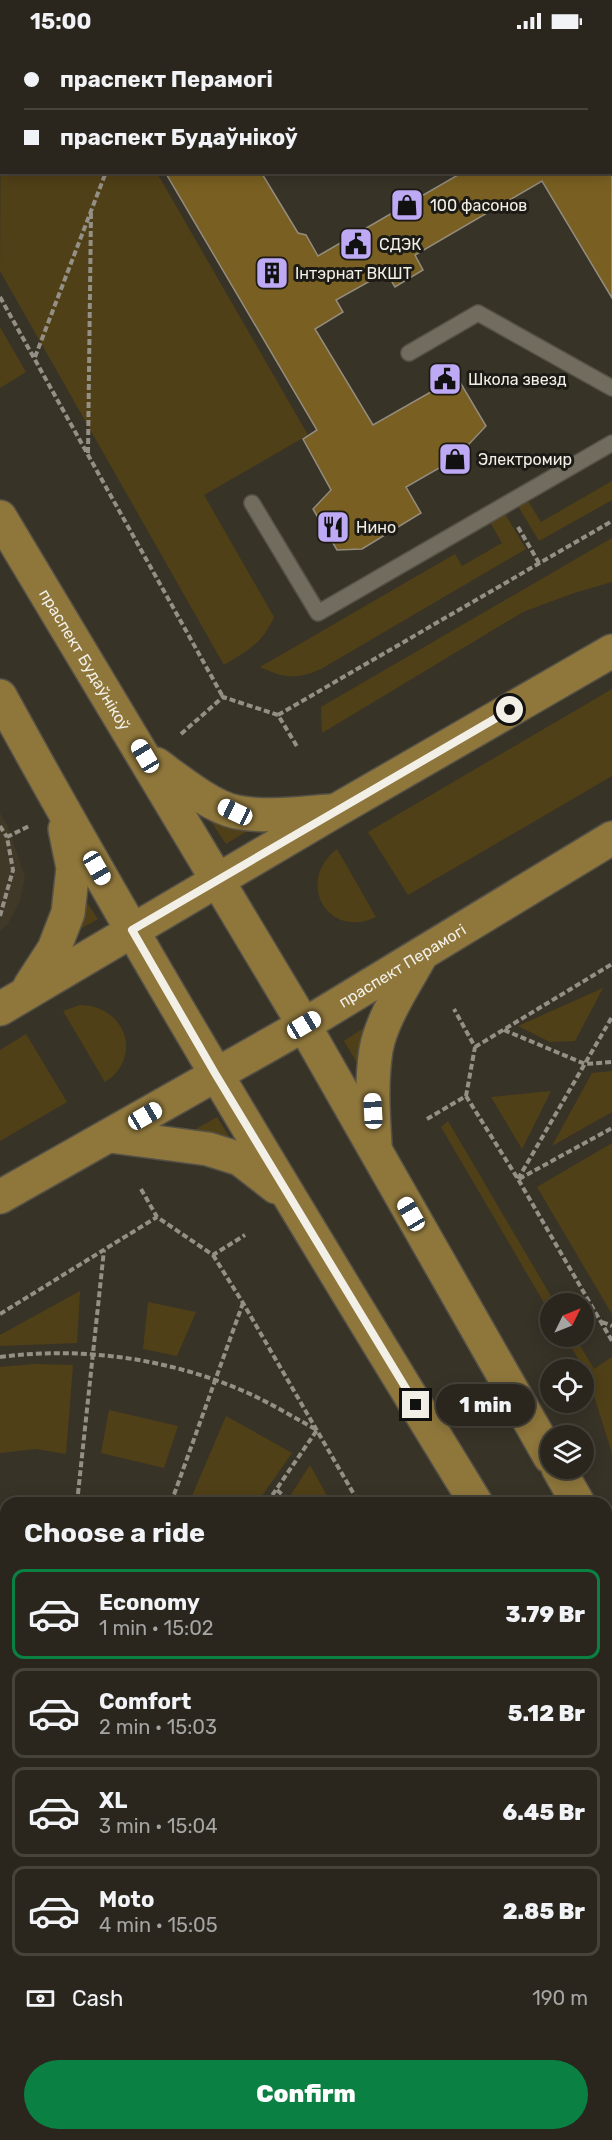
<!DOCTYPE html>
<meta charset="utf-8">
<style>
:root{--surface:#2a261d;--page:#322e26;--text:#f1f3f6;--muted:#a5a5a4;--line:#46433b;--accent:#0b8043}
body{margin:0;font-family:Rubik,sans-serif;background:var(--page);color:var(--text);height:100vh;display:flex;flex-direction:column;font-size:22px;white-space:nowrap}
*{box-sizing:border-box;margin:0}
p{font-size:20px;color:var(--muted)}
.icon{flex:none;width:33px;height:33px;fill:none;stroke:currentColor;stroke-width:2;stroke-linecap:round;stroke-linejoin:round}
.map{position:relative;flex:1;overflow:hidden}
.panel{position:absolute;left:0px;top:1455px;width:612px;height:644px;display:flex;flex-direction:column;background:var(--surface);border-radius:18px 18px 0 0;box-shadow:0 3px 15px #0003,0 0 0 2px var(--line)}
.panel>*{flex:none}
.banner{position:absolute;left:0px;top:0px;width:612px;height:132px;box-shadow:0 3px 15px #0003,0 0 0 2px var(--line);display:grid;align-content:center;height:132px;padding:0 24px;background:var(--surface)}
.needle{width:39px;rotate:47deg}
.controls{position:absolute;left:540px;top:1251px;display:grid;gap:12px}
.controls a{display:grid;place-items:center;width:54px;height:54px;border-radius:50%;background:var(--surface);box-shadow:0 3px 15px #0003,0 0 0 2px var(--line);font-size:30px}
.end{position:absolute;width:27px;height:27px;margin:-14px;border:8px solid #f2efe7;background:#111;box-shadow:0 0 0 3px #111}
.from{border-radius:50%}
.bubble{position:absolute;height:42px;border-radius:21px;background:var(--surface);box-shadow:0 3px 15px #0003,0 0 0 2px var(--line);font-size:20px;font-weight:800;line-height:42px;text-align:center}
.car{position:absolute;width:18px;height:36px;margin:-18px -9px;border-radius:8px;box-shadow:0 0 4px 2px #0007;background:linear-gradient(#fff 24%,#345 0 40%,#fff 0 76%,#345 0 86%,#fff 0)}
.banner b{display:flex;align-items:center;gap:21px;height:57px;font-size:22px}
.banner b+b{border-top:2px solid var(--line)}
.banner i{width:15px;height:15px;background:var(--text)}
ul{padding:0;list-style:none}
li{display:flex;align-items:center;gap:18px;height:90px;margin:0 12px 9px;padding:0 12px;border:3px solid var(--line);border-radius:12px}
li div{flex:1}
li b{display:block;font-size:22px}
li em{font-style:normal;font-weight:800}
li.on{border-color:var(--accent)}
li>.icon{width:54px;height:54px;stroke-width:1.5}
h2{padding:0 24px;font-size:27px;line-height:72px}
.pay{display:flex;align-items:center;gap:15px;height:66px;padding:0 24px;font-size:22px}
.pay p{margin-inline-start:auto}
.cta{display:flex;gap:12px;margin-top:auto;padding:12px 24px}
.cta a{flex:1;height:69px;border-radius:36px;background:var(--accent);color:#fff;font-size:24px;font-weight:800;line-height:69px;text-align:center}
.status{display:flex;justify-content:space-between;align-items:center;height:42px;padding:0 30px;background:var(--surface);direction:ltr}
.status svg{height:16px;fill:currentColor}
.map>svg:first-child{display:block}
</style>
<div class="status"><b>15:00</b><svg viewBox="0 0 49 12"><path d="M0 12V9h3v3zM5 12V6h3v6zM10 12V3h3v9zM15 12V0h3v12zM26 1h20v11H26zM47 4h2v5h-2z"/></svg></div>
<div class="map">
<svg width="612" height="2098" viewBox="0 0 612 2098">
<rect width="100%" height="100%" fill="#383327"/>
<path fill="#413927" d="M0 771 8 785 25 835 20 859 7 883 0 889Z"/>
<path fill="#504017" d="M1 47 2 130 157 131 308 393 204 453 274 575C262 602 248 608 224 623L0 229Z
M0 285 26 330 0 346Z
M612 439V458L539 499 518 464 528 459 541 480Z
M505 472 526 507 321 627C296 638 284 636 260 625L455 512 462 524 502 501 490 480Z
M612 496V540L574 551 523 570 322 691 321 665Z
M612 647V734L408 853 368 790Z
M204 769 259 782 226 802Z
M337 807 376 875C327 898 295 839 337 807Z
M76 844 98 877 63 897Z
M603 946 575 999 550 1000 518 984Z
M80 963C125 963 144 1015 105 1040L63 969Z
M379 976 365 1034 344 999Z
M26 992 67 1060 0 1099V1008Z
M612 1029V1070L552 1104 592 1031Z
M551 1049 522 1107 491 1055Z
M217 1075 238 1109 182 1095Z
M448 1079 555 1261 550 1262V1271L441 1085Z
M612 1101V1272L537 1145Z
M80 1249 77 1301 0 1304V1293Z
M148 1260 196 1270 177 1314 143 1307Z
M565 1295H575L594 1327 612 1315V1411L587 1332Z
M35 1322 73 1323 66 1412 36 1407 0 1411V1325Z
M109 1368 178 1384 164 1426 101 1411Z
M226 1374 292 1411 257 1461H189Z
M310 1423 331 1461H299L290 1454Z
M606 1940 612 1942V2098H328L338 2092H606Z"/>
<path fill="#795f21" stroke="#938c7f" stroke-width="1.5" d="M165 130H261L298 191 306 193 318 214 463 130H612V256L542 139 415 213 423 228 395 245 386 230 336 258 343 270 315 287 373 383 457 335 486 384 455 417 406 445 421 471 362 507 337 508 313 467 331 448 303 397 317 388Z"/>
<g fill="none" stroke-linecap="round" stroke-linejoin="round">
<defs>
<path id="service" d="M241 0 242 2
M545 2 547 0
M409 311 478 271 612 346
M252 461 318 571 612 401"/>
<g id="primary">
<path id="s1" d="M0 475 304 983 550 1415"/>
<path d="M0 654C150 928 313 1195 476 1461"/>
<path d="M156 722C177 737 211 765 236 770 266 776 300 771 330 769"/>
<path d="M30 944 54 907 68 871 73 826 65 787"/>
<path d="M0 967 335 769 612 609"/>
<path d="M110 1094 208 1107 240 1117 276 1145"/>
<path d="M375 1102C373 1071 371 1040 376 1008 381 978 405 942 420 915"/>
<path id="s2" d="M0 1155 304 983 612 796"/>
<path d="M558 1426 578 1461"/>
<path d="M606 1509 612 1519"/>
<path d="M606 1673 612 1683"/>
</g>
</defs>
<use href="#service" stroke="#565147" stroke-width="18"/>
<use href="#primary" stroke="#565147" stroke-width="36"/>
<path stroke="#949086" stroke-width="4" stroke-dasharray="6 3" stroke-linecap="butt" d="M151 2V0
M0 255 223 655
M35 315 106 130
M88 411 91 170
M518 485 539 521
M278 673 612 479
M181 692 223 655 278 673 298 706
M0 784 7 795
M0 874 13 828 7 795 29 784
M504 988 585 1022 612 1020
M475 1005 612 922
M466 1054 518 1137 612 1299
M427 1077 466 1054 475 1005 454 967
M518 1137 612 975
M519 1137 612 1086
M141 1147 157 1175 213 1213 245 1193
M213 1213 243 1261 359 1461
M0 1272 157 1175
M602 1280 612 1284
M0 1315C83 1304 172 1317 248 1351 272 1362 295 1376 317 1388L267 1461
M277 1448 292 1461
M77 1461 104 1208
M171 1461 243 1261
M0 1502 6 1501
M606 1888 612 1898
M606 1929 612 1931
M606 2086 612 2082
M286 2092 288 2098
M313 2098 323 2092
M584 2098 594 2092"/>
<use href="#service" stroke="#726c5e" stroke-width="15"/>
<use href="#primary" stroke="#8f773c" stroke-width="33"/>
</g>
<g fill="none" stroke-linecap="round" stroke-linejoin="round">
<path stroke="#f2efe7" stroke-width="8" d="M416 1363 216 1033 132 888 510 668"/>
</g>
<defs>
<symbol id="shop-square" viewBox="-11 -11 22 22"><rect x="-9" y="-9" width="18" height="18" rx="4" fill="#bea9f5" stroke="#1d1b15"/><path d="M-5-2.5h2.3a2.7 3.5 0 0 1 5.4 0H5L5.5 6h-11ZM-1.5-2.5h3a1.5 2.3 0 0 0-3 0Z" fill="#111"/></symbol>
<symbol id="civic-square" viewBox="-11 -11 22 22"><rect x="-9" y="-9" width="18" height="18" rx="4" fill="#bea9f5" stroke="#1d1b15"/><path d="M-.6-6.5H3V-4.5H.6V-3L4-1V1h2V6H-6V1h2V-1L-.6-3ZM-1.2 2.5V6h2.4V2.5Z" fill="#111"/></symbol>
<symbol id="building-square" viewBox="-11 -11 22 22"><rect x="-9" y="-9" width="18" height="18" rx="4" fill="#bea9f5" stroke="#1d1b15"/><path d="M-4-6H4V6H1V3H-1V6H-4ZM-2.5-4.3h1.7v1.8h-1.7ZM.8-4.3h1.7v1.8H.8ZM-2.5-1h1.7V.8h-1.7ZM.8-1h1.7V.8H.8Z" fill="#111"/></symbol>
<symbol id="restaurant-square" viewBox="-11 -11 22 22"><rect x="-9" y="-9" width="18" height="18" rx="4" fill="#bea9f5" stroke="#1d1b15"/><path d="M-5-6h1v4h1v-4h1v4h1v-4h1v5L-1.5 .5V6h-2V.5L-5-1ZM5-6V6H3V1.5H1.5Q1.5-4 5-6Z" fill="#111"/></symbol>
</defs>
<g fill-rule="evenodd">
<use href="#shop-square" x="388" y="144" width="38" height="38"/>
<use href="#civic-square" x="337" y="183" width="38" height="38"/>
<use href="#building-square" x="253" y="212" width="38" height="38"/>
<use href="#civic-square" x="426" y="318" width="38" height="38"/>
<use href="#shop-square" x="436" y="398" width="38" height="38"/>
<use href="#restaurant-square" x="314" y="466" width="38" height="38"/>
</g>
<g text-anchor="middle" dominant-baseline="central" stroke-width="6" stroke-linejoin="round" paint-order="stroke">
<g font-size="16" fill="#f2efe7" stroke="#1d1b15" text-anchor="start">
<text x="430" y="163">100 фасонов</text>
<text x="379" y="202">СДЭК</text>
<text x="295" y="231">Інтэрнат ВКШТ</text>
<text x="468" y="337">Школа звезд</text>
<text x="478" y="417">Электромир</text>
<text x="356" y="485">Нино</text>
</g>
<g font-size="16" fill="#f2efe7" stroke="#1d1b15">
<text stroke="none"><textPath href="#s1" startOffset="166">праспект Будаўнікоў</textPath></text>
<text stroke="none"><textPath href="#s2" startOffset="464">праспект Перамогі</textPath></text>
</g>
</g>
</svg>
<div class="controls">
<a><svg class="needle" viewBox="-14 -14 28 28"><path d="M0-13l5 13h-10z" fill="#e53935"/><path d="M0 13l5-13h-10z" fill="#a5a5a4"/></svg></a>
<a><svg class="icon" aria-label="locate" viewBox="0 0 24 24"><circle cx="12" cy="12" r="6"/><path d="M12 2v4M12 18v4M2 12h4M18 12h4"/></svg></a>
<a><svg class="icon" aria-label="layers" viewBox="0 0 24 24"><path d="M12 4l9 5-9 5-9-5zM3 14l9 5 9-5"/></svg></a>
</div>
<i class="end from" style="left:510px;top:668px"></i>
<i class="end" style="left:416px;top:1363px"></i>
<div class="bubble" style="left:436px;top:1342px;width:99px">1 min</div>
<i class="car" style="left:145px;top:714px;rotate:329deg"></i>
<i class="car" style="left:235px;top:770px;rotate:295deg"></i>
<i class="car" style="left:97px;top:826px;rotate:150deg"></i>
<i class="car" style="left:304px;top:983px;rotate:59deg"></i>
<i class="car" style="left:373px;top:1069px;rotate:357deg"></i>
<i class="car" style="left:145px;top:1074px;rotate:60deg"></i>
<i class="car" style="left:411px;top:1172px;rotate:330deg"></i>
<div class="banner">
<b><i class="from"></i>праспект Перамогі</b>
<b><i></i>праспект Будаўнікоў</b>
</div>
<section class="panel">
<h2>Choose a ride</h2>
<ul>
<li class="on"><svg class="icon" aria-label="car" viewBox="0 0 24 24"><path d="M5 17H2v-5l4-1 3-4h7l3 4 3 1v5h-3M9 17h6M6 11h13"/><circle cx="7" cy="17" r="2"/><circle cx="17" cy="17" r="2"/></svg><div><b>Economy</b><p>1 min · 15:02</p></div><em>3.79 Br</em></li>
<li><svg class="icon" aria-label="car" viewBox="0 0 24 24"><path d="M5 17H2v-5l4-1 3-4h7l3 4 3 1v5h-3M9 17h6M6 11h13"/><circle cx="7" cy="17" r="2"/><circle cx="17" cy="17" r="2"/></svg><div><b>Comfort</b><p>2 min · 15:03</p></div><em>5.12 Br</em></li>
<li><svg class="icon" aria-label="car" viewBox="0 0 24 24"><path d="M5 17H2v-5l4-1 3-4h7l3 4 3 1v5h-3M9 17h6M6 11h13"/><circle cx="7" cy="17" r="2"/><circle cx="17" cy="17" r="2"/></svg><div><b>XL</b><p>3 min · 15:04</p></div><em>6.45 Br</em></li>
<li><svg class="icon" aria-label="car" viewBox="0 0 24 24"><path d="M5 17H2v-5l4-1 3-4h7l3 4 3 1v5h-3M9 17h6M6 11h13"/><circle cx="7" cy="17" r="2"/><circle cx="17" cy="17" r="2"/></svg><div><b>Moto</b><p>4 min · 15:05</p></div><em>2.85 Br</em></li>
</ul>
<div class="pay"><svg class="icon" aria-label="cash" viewBox="0 0 24 24"><path d="M3 7h18v10H3z"/><circle cx="12" cy="12" r="2"/></svg>Cash<p>190 m</p></div>
<div class="cta"><a>Confirm</a></div>
</section>
</div>
